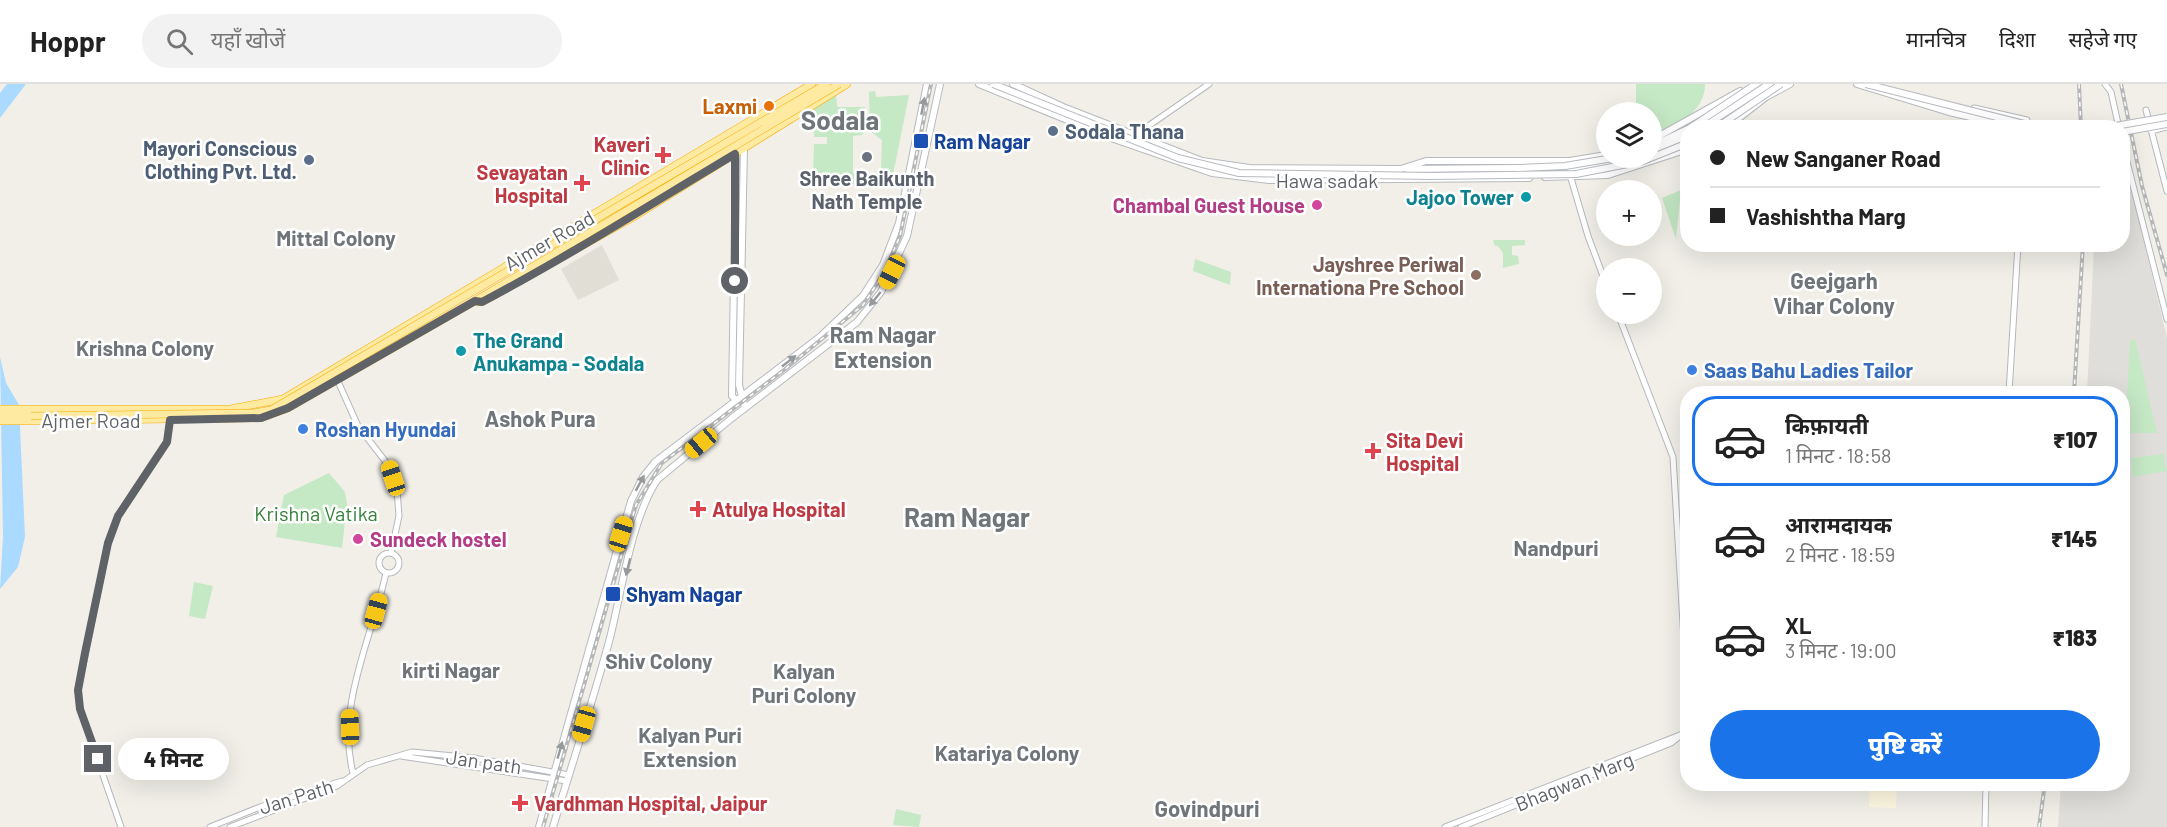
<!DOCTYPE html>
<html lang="hi">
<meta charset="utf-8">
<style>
:root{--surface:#fff;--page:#f2f2f2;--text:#222;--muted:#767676;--line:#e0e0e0;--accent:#1a73e8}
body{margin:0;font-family:Barlow,"Noto Sans Devanagari",sans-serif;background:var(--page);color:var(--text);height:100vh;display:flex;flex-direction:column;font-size:22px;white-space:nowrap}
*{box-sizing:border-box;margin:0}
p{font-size:20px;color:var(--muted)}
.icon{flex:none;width:33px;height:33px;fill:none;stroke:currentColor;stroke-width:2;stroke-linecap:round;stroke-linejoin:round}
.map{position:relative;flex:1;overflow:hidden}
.sheet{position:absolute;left:1680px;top:302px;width:450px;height:405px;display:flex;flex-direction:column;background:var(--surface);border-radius:24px;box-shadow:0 6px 24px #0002}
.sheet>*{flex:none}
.top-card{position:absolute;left:1680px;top:36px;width:450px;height:132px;border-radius:24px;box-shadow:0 6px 24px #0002;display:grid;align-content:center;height:132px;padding:0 30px;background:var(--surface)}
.fabs{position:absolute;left:1596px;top:18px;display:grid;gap:12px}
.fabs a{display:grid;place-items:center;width:66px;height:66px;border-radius:50%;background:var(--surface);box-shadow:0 6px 24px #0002;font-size:30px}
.end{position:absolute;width:27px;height:27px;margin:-14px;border:8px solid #5f6368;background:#fff;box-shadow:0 0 0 3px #fff}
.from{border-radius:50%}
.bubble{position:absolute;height:42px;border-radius:21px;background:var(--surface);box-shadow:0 6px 24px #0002;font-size:20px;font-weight:800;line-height:42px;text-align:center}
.car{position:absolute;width:18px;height:36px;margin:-18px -9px;border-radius:8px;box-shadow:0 0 4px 2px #0007;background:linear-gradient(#f5c518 24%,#345 0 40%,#f5c518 0 76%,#345 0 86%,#f5c518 0)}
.top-card b{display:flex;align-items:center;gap:21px;height:57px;font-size:22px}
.top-card b+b{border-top:2px solid var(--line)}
.top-card i{width:15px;height:15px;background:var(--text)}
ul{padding:10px 0 0;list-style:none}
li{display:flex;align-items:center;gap:18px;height:90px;margin:0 12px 9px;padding:0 18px;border:3px solid transparent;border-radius:24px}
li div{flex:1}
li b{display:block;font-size:22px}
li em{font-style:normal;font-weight:800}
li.on{border-color:var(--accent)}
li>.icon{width:54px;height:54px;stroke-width:1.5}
.action{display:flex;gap:12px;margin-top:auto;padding:12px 30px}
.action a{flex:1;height:69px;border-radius:36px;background:var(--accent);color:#fff;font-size:24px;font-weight:800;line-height:69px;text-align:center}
header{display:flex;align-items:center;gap:36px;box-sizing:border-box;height:84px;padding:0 30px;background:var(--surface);border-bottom:2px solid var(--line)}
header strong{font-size:28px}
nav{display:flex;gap:33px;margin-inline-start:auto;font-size:21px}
.search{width:420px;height:54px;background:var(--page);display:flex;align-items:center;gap:15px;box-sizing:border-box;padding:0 21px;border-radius:33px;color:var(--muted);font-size:22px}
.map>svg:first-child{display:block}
</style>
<header>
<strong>Hoppr</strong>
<div class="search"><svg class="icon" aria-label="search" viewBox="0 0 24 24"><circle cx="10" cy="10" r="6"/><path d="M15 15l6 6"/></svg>यहाँ खोजें</div>
<nav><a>मानचित्र</a><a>दिशा</a><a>सहेजे गए</a></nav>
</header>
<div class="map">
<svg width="2167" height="743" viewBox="0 0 2167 743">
<rect width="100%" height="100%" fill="#f1efe8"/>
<path fill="#fef7e0" d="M1870 703 1897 704 1896 724 1869 723Z"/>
<path fill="#e0deda" d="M2123 71 2167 254V743H2058L2061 699H2122V309H2087L2094 161 2122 160Z"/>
<path fill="#e1ded6" d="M602 161 619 196 578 216 561 185Z"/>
<path fill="#c5e8c5" d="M1636 0H1705C1705 29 1675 42 1652 52V28H1636Z
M875 7 876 13 909 11 891 101 848 100 847 94 813 93 814 60H827V53H814V22L836 8 837 23H865V47L862 51 853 52V89H881L882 56 870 47 869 8Z
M1681 106 1676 155 1662 114Z
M1493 156H1525V161L1512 162V171L1518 172 1519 180 1503 184V169L1498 162H1495Z
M1195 175 1231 188 1230 201 1193 187Z
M2135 255 2157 349H2125L2130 256Z
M2163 370 2167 387 2132 393 2131 374Z
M329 389 345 408 347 420 342 464 276 453 284 411Z
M194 498 213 502 205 535 189 532Z
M896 725 921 731 919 743 893 741Z"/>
<path fill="#aadaff" d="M7 0H26L0 34V9Z
M0 273 6 299 19 321 25 453 18 483 0 505 3 452Z"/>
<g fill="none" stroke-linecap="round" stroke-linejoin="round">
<defs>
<path id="tertiary" d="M2105 0 2111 8 2119 44
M1974 24 2027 36 2028 44
M2146 26 2167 107
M2151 47 2167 43
M1136 56 1141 47 1209 0
M2122 58 2167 235
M1570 91 1588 152 1606 200
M1618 230 1673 373 1688 622
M336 293 358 342 389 382 397 406 399 432 391 469
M2009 309 2018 160
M379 479a10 10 0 1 1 20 0a10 10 0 1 1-20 0Z
M401 672 567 697
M353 689C336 622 372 554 386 489
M121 743 80 625 78 606 108 459 118 432 167 358 170 336
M210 743 260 723 342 697
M230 743 337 702 367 681 412 668 474 674 569 691
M1445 743 1685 649
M1461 743 1671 659 1681 651
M1985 743 1986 699"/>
<path id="secondary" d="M979 0 1114 55 1212 89 1269 96 1529 94
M1013 0 1063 23 1202 77 1249 84 1401 85 1426 77H1570L1606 71
M1857 0 1949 28 2019 44
M1726 44 1766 13 1790 0
M738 47 744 64 739 301 745 324
M1652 56 1740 7
M1652 62 1688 45
M734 67 736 75 732 312 738 318
M1652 67 1688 51
M1407 85 1518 84
M1570 85 1633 74
M1545 93 1608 91 1688 65
M539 743 631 417 643 393 655 378 820 253 863 212 883 181 899 139 927 0
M553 743C572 680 593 617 610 554 622 506 631 436 657 396L732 334 857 238 881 208 907 152 940 0"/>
<path id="trunk" d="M477 218H482L635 132 847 0
M0 325H230L283 315 812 0
M0 332H31
M0 337 261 334 288 324 480 214"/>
</defs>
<use href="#tertiary" stroke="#b5b8bc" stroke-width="7"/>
<use href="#secondary" stroke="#b6babf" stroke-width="8"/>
<use href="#trunk" stroke="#f9ab00" stroke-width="8"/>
<use href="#tertiary" stroke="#fff" stroke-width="5"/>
<use href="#secondary" stroke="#fff" stroke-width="6"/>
<use href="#trunk" stroke="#feeaa1" stroke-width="7"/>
<defs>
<path id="rail" d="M2079 0 2081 44
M2121 0 2142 102 2167 191
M2074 309 2083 160
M543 743 636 421 662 379 784 286 863 221 884 189 900 152 931 0
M2039 743 2045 699"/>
</defs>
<use href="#rail" stroke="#b6b7b8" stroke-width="4"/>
<use href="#rail" stroke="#fff" stroke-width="1.5" stroke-dasharray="4.5" stroke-linecap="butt"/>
<defs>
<path id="secondary-bridge" d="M993 0 1178 74 1239 89 1430 92 1576 90 1643 77 1688 59
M1866 0 2040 44
M1690 44 1756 0
M1702 44 1769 0
M1716 44 1781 0
M2104 44 2167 33
M2122 48 2167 40
M1518 84 1565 82 1613 74"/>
<path id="trunk-bridge" d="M480 214 839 0
M31 332 252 329 271 326 826 0"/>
</defs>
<use href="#secondary-bridge" stroke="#b6babf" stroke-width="8" stroke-linecap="butt"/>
<use href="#trunk-bridge" stroke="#f9ab00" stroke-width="8" stroke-linecap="butt"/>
<use href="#secondary-bridge" stroke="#fff" stroke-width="6"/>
<use href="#trunk-bridge" stroke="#feeaa1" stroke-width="7"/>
</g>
<defs><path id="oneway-solid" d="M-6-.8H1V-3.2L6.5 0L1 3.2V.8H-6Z" transform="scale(1.5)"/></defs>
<g fill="#979a9d">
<use href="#oneway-solid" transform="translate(923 22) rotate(-79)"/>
<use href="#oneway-solid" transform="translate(875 215) rotate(129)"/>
<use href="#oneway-solid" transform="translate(789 277) rotate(-38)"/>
<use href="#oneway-solid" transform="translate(640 399) rotate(-61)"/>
<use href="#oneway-solid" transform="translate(628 483) rotate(104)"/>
<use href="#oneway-solid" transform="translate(560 666) rotate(-74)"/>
</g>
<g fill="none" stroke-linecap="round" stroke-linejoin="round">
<path stroke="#5f6368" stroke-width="8" d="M98 675 80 625 78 606 85 569 108 459 118 432 167 358 170 336 261 334 288 324 475 217 482 218C569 172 651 120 735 70V197"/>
</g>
<circle fill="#e8710a" stroke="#fff" stroke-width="2" cx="769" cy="22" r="6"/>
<g fill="#5c6f8a" stroke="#fff" stroke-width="2">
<circle cx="1053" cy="47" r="6"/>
<circle cx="309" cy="76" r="6"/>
</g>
<g fill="#1a4fb4" stroke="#fff" stroke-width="2">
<rect x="913" y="49" width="16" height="16" rx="3"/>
<rect x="605" y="502" width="16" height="16" rx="3"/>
</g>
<g fill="#e0444e" stroke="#fff" stroke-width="2">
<path d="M660 62h6v6h6v6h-6v6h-6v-6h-6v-6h6z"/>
<path d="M579 90h6v6h6v6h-6v6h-6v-6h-6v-6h6z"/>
<path d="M1370 358h6v6h6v6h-6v6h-6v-6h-6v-6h6z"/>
<path d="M695 416h6v6h6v6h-6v6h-6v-6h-6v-6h6z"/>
<path d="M517 710h6v6h6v6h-6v6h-6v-6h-6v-6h6z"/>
</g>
<circle fill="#6b7280" stroke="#fff" stroke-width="2" cx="867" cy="73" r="6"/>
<g fill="#0f9aa8" stroke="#fff" stroke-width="2">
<circle cx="1526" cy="113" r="6"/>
<circle cx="461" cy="267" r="6"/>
</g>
<g fill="#d1479c" stroke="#fff" stroke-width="2">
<circle cx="1317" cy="121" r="6"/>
<circle cx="358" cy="455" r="6"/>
</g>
<circle fill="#8d6e63" stroke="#fff" stroke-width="2" cx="1476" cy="191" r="6"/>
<g fill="#3f7fe0" stroke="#fff" stroke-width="2">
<circle cx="1692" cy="286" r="6"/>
<circle cx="303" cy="345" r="6"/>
</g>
<g text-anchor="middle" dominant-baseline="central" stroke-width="5" stroke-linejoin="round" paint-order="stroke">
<g font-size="20" font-weight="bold" fill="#c56008" stroke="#fff" text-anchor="end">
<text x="757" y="22">Laxmi</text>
</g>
<g font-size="20" font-weight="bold" fill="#4e5e75" stroke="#fff" text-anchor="start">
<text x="1065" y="47">Sodala Thana</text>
<text x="297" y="64" text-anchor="end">Mayori Conscious<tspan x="297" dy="23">Clothing Pvt. Ltd.</tspan></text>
</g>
<g font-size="20" font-weight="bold" fill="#164399" stroke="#fff" text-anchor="start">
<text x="934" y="57">Ram Nagar</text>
<text x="626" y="510">Shyam Nagar</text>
</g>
<g font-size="20" font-weight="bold" fill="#be3a42" stroke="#fff" text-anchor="start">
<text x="650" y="60" text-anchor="end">Kaveri<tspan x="650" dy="23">Clinic</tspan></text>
<text x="568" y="88" text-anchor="end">Sevayatan<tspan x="568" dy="23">Hospital</tspan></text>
<text x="1386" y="356">Sita Devi<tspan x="1386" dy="23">Hospital</tspan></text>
<text x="712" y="425">Atulya Hospital</text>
<text x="534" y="719">Vardhman Hospital, Jaipur</text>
</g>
<g font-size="20" font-weight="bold" fill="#5b616d" stroke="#fff">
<text x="867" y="94">Shree Baikunth<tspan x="867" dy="23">Nath Temple</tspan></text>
</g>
<g font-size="20" fill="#5f6368" stroke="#fff">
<text x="1327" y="96">Hawa sadak</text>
<text transform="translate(549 156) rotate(-30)">Ajmer Road</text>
<text x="91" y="336">Ajmer Road</text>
<text transform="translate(484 677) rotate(8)">Jan path</text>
<text transform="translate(1574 697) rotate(-22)">Bhagwan Marg</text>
<text transform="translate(296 712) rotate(-17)">Jan Path</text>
</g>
<g font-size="20" font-weight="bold" fill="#0d838f" stroke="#fff" text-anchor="end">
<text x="1514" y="113">Jajoo Tower</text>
<text x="473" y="256" text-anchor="start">The Grand<tspan x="473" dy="23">Anukampa - Sodala</tspan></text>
</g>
<g font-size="20" font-weight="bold" fill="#b23c85" stroke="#fff" text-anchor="end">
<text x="1305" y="121">Chambal Guest House</text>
<text x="370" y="455" text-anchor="start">Sundeck hostel</text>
</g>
<g font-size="20" font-weight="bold" fill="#785e54" stroke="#fff" text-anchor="end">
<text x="1464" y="180">Jayshree Periwal<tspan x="1464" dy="23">Internationa Pre School</tspan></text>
</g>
<g font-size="20" font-weight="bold" fill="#366cbe" stroke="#fff" text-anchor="start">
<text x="1704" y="286">Saas Bahu Ladies Tailor</text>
<text x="315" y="345">Roshan Hyundai</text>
</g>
<g font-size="20" fill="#348238" stroke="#fff">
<text x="316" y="429">Krishna Vatika</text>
</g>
<g font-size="21" font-weight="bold" fill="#70757a" stroke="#fff">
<text x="336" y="153">Mittal Colony</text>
<text x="145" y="263">Krishna Colony</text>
<text x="1556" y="463">Nandpuri</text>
<text x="659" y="576">Shiv Colony</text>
<text x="451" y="585">kirti Nagar</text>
<text x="804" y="586">Kalyan<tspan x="804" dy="24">Puri Colony</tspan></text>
<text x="690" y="650">Kalyan Puri<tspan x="690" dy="24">Extension</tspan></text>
<text x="1007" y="668">Katariya Colony</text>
</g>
<g font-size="22" font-weight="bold" fill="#70757a" stroke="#fff">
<text x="1834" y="196">Geejgarh<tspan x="1834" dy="25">Vihar Colony</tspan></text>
<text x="883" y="250">Ram Nagar<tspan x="883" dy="25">Extension</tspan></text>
<text x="540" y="334">Ashok Pura</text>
<text x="1207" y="724">Govindpuri</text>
</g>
<g font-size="26" font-weight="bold" fill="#70757a" stroke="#fff">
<text x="840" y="35">Sodala</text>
<text x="967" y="432">Ram Nagar</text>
</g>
</g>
</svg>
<div class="fabs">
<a><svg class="icon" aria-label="layers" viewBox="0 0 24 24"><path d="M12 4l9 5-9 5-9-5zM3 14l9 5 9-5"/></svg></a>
<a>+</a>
<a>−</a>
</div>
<i class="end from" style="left:735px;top:197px"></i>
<i class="end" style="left:98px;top:675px"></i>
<div class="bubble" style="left:118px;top:654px;width:111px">4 मिनट</div>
<i class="car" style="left:892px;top:188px;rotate:207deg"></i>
<i class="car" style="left:701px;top:359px;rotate:230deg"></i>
<i class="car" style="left:393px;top:394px;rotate:342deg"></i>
<i class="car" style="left:621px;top:450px;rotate:17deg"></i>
<i class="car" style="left:376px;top:527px;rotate:15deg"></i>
<i class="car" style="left:584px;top:640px;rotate:196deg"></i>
<i class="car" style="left:350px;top:643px;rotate:358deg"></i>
<div class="top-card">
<b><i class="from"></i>New Sanganer Road</b>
<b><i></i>Vashishtha Marg</b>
</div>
<section class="sheet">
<ul>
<li class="on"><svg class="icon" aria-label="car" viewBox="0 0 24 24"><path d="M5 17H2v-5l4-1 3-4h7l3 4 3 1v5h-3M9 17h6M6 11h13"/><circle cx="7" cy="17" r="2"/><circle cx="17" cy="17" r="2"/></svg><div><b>किफ़ायती</b><p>1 मिनट · 18:58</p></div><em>₹107</em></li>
<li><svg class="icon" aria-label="car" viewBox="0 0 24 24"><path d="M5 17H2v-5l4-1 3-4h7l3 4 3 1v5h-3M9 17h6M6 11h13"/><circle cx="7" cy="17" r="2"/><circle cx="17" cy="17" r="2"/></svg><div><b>आरामदायक</b><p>2 मिनट · 18:59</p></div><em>₹145</em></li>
<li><svg class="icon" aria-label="car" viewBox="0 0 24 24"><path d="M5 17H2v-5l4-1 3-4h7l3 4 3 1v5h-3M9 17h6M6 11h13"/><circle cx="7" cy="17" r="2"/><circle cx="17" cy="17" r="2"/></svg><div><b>XL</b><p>3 मिनट · 19:00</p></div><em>₹183</em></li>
</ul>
<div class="action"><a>पुष्टि करें</a></div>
</section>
</div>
